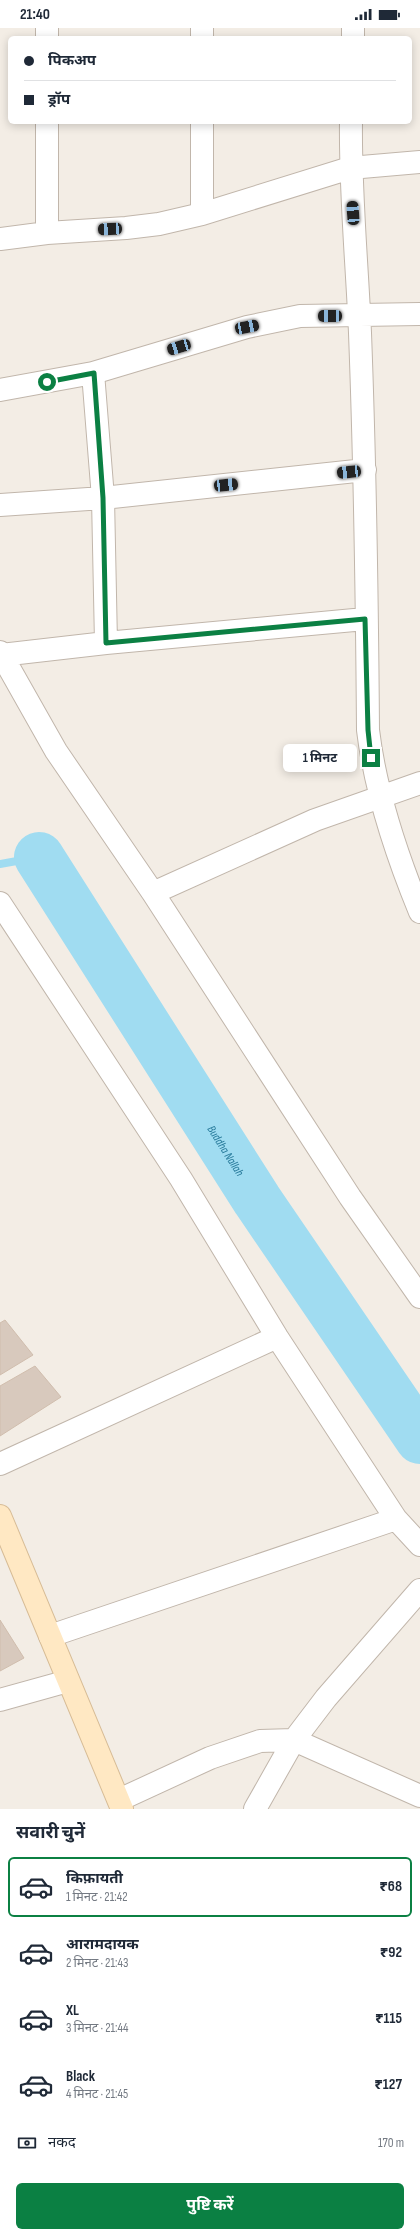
<!DOCTYPE html>
<html lang="hi">
<meta charset="utf-8">
<style>
:root{--surface:#fff;--page:#f6f6f7;--text:#1f2937;--muted:#747a83;--line:#e0e1e3;--accent:#0b8043}
body{margin:0;font-family:"Sofia Sans Condensed","Noto Sans Devanagari",sans-serif;background:var(--page);color:var(--text);height:100vh;display:flex;flex-direction:column;font-size:15px;white-space:nowrap}
*{box-sizing:border-box;margin:0}
p{font-size:13px;color:var(--muted)}
.icon{flex:none;width:22px;height:22px;fill:none;stroke:currentColor;stroke-width:2;stroke-linecap:round;stroke-linejoin:round}
.map{position:relative;height:1781px;overflow:hidden}
.sheet{display:flex;flex-direction:column;background:var(--surface);flex:1}
.sheet>*{flex:none}
.top-card{position:absolute;left:8px;top:8px;width:404px;height:88px;border-radius:6px;box-shadow:0 2px 10px #0003;display:grid;align-content:center;height:88px;padding:0 16px;background:var(--surface)}
.end{position:absolute;width:18px;height:18px;margin:-9px;border:5px solid #0b8043;background:#fff;box-shadow:0 0 0 2px #fff}
.from{border-radius:50%}
.bubble{position:absolute;height:28px;border-radius:6px;background:var(--surface);box-shadow:0 2px 10px #0003;font-size:13px;font-weight:700;line-height:28px;text-align:center}
.car{position:absolute;width:12px;height:24px;margin:-12px -6px;border-radius:5px;box-shadow:0 0 3px 1px #0007;background:linear-gradient(#222 24%,#8ab4d8 0 40%,#222 0 76%,#8ab4d8 0 86%,#222 0)}
.top-card b{display:flex;align-items:center;gap:14px;height:38px;font-size:15px}
.top-card b+b{border-top:1px solid var(--line)}
.top-card i{width:10px;height:10px;background:var(--text)}
ul{padding:0;list-style:none}
li{display:flex;align-items:center;gap:12px;height:60px;margin:0 8px 6px;padding:0 8px;border:2px solid transparent;border-radius:6px}
li div{flex:1}
li b{display:block;font-size:15px}
li em{font-style:normal;font-weight:700}
li.selected{border-color:var(--accent)}
li>.icon{width:36px;height:36px;stroke-width:1.5}
h2{padding:0 16px;font-size:18px;line-height:48px}
.pay{display:flex;align-items:center;gap:10px;height:44px;padding:0 16px;font-size:15px}
.pay p{margin-inline-start:auto}
.action{display:flex;gap:8px;margin-top:auto;padding:8px 16px}
.action a{flex:1;height:46px;border-radius:6px;background:var(--accent);color:#fff;font-size:16px;font-weight:700;line-height:46px;text-align:center}
.status{display:flex;justify-content:space-between;align-items:center;height:28px;padding:0 20px;background:var(--surface);direction:ltr}
.status svg{height:11px;fill:currentColor}
.map>svg:first-child{display:block}
</style>
<div class="status"><b>21:40</b><svg viewBox="0 0 49 12"><path d="M0 12V9h3v3zM5 12V6h3v6zM10 12V3h3v9zM15 12V0h3v12zM26 1h20v11H26zM47 4h2v5h-2z"/></svg></div>
<div class="map">
<svg width="420" height="1781" viewBox="0 0 420 1781">
<rect width="100%" height="100%" fill="#f3ede5"/>
<g fill="none" stroke-linecap="round" stroke-linejoin="round">
<path stroke="#a0dcf1" stroke-width="8" d="M0 836 39 829"/>
<path stroke="#a0dcf1" stroke-width="50" id="s1" d="M39 829 257 1172 420 1411"/>
</g>
<path fill="#d8c9bd" stroke="#d0bdad" d="M5 1292 33 1327 0 1347V1295Z
M35 1338 61 1369 0 1408V1358Z
M0 1592 24 1630 0 1643Z"/>
<g fill="none" stroke-linecap="round" stroke-linejoin="round">
<defs>
<path id="street" d="M47 10V0
M202 10V0
M353 10V0
M351 94C350 164 357 234 360 305 365 437 367 569 368 702 375 761 397 828 420 884
M202 186V94
M47 205 126 200 159 196 202 186 350 140 420 134
M0 211 47 205V94
M0 362 93 345 247 299 300 288 420 286
M0 477 103 470 365 442
M106 615 365 591
M0 624 56 723 153 865 350 1169 420 1269
M1 627 106 615 103 470 93 345
M153 865 315 792 420 755
M0 875 181 1151 277 1309 396 1491 420 1517
M0 1436 277 1309
M50 1608 396 1491
M0 1672 68 1653
M119 1772 210 1730 260 1713 294 1712 420 1768
M255 1781 294 1712 326 1670 420 1562"/>
<path id="secondary" d="M0 1488 122 1781"/>
</defs>
<use href="#street" stroke="#c1b6ab" stroke-width="24"/>
<use href="#secondary" stroke="#d7bc96" stroke-width="24"/>
<use href="#street" stroke="#fff" stroke-width="22"/>
<use href="#secondary" stroke="#ffe8c3" stroke-width="22"/>
</g>
<g fill="none" stroke-linecap="round" stroke-linejoin="round">
<path stroke="#0b8043" stroke-width="5" d="M47 354 94 345 103 470 106 615 365 591 368 702 371 730"/>
</g>
<g text-anchor="middle" dominant-baseline="central" stroke-width="3.5" stroke-linejoin="round" paint-order="stroke">
<g font-size="12" font-style="italic" fill="#287b9b" stroke="#fff">
<text stroke="none"><textPath href="#s1" startOffset="348">Buddha Nallah</textPath></text>
</g>
</g>
</svg>
<i class="end from" style="left:47px;top:354px"></i>
<i class="end" style="left:371px;top:730px"></i>
<div class="bubble" style="left:283px;top:716px;width:74px">1 मिनट</div>
<i class="car" style="left:353px;top:185px;rotate:356deg"></i>
<i class="car" style="left:110px;top:201px;rotate:267deg"></i>
<i class="car" style="left:330px;top:288px;rotate:270deg"></i>
<i class="car" style="left:247px;top:299px;rotate:79deg"></i>
<i class="car" style="left:179px;top:319px;rotate:253deg"></i>
<i class="car" style="left:349px;top:444px;rotate:264deg"></i>
<i class="car" style="left:226px;top:457px;rotate:84deg"></i>
<div class="top-card">
<b><i class="from"></i>पिकअप</b>
<b><i></i>ड्रॉप</b>
</div>
</div>
<section class="sheet">
<h2>सवारी चुनें</h2>
<ul>
<li class="selected"><svg class="icon" aria-label="car" viewBox="0 0 24 24"><path d="M5 17H2v-5l4-1 3-4h7l3 4 3 1v5h-3M9 17h6M6 11h13"/><circle cx="7" cy="17" r="2"/><circle cx="17" cy="17" r="2"/></svg><div><b>किफ़ायती</b><p>1 मिनट · 21:42</p></div><em>₹68</em></li>
<li><svg class="icon" aria-label="car" viewBox="0 0 24 24"><path d="M5 17H2v-5l4-1 3-4h7l3 4 3 1v5h-3M9 17h6M6 11h13"/><circle cx="7" cy="17" r="2"/><circle cx="17" cy="17" r="2"/></svg><div><b>आरामदायक</b><p>2 मिनट · 21:43</p></div><em>₹92</em></li>
<li><svg class="icon" aria-label="car" viewBox="0 0 24 24"><path d="M5 17H2v-5l4-1 3-4h7l3 4 3 1v5h-3M9 17h6M6 11h13"/><circle cx="7" cy="17" r="2"/><circle cx="17" cy="17" r="2"/></svg><div><b>XL</b><p>3 मिनट · 21:44</p></div><em>₹115</em></li>
<li><svg class="icon" aria-label="car" viewBox="0 0 24 24"><path d="M5 17H2v-5l4-1 3-4h7l3 4 3 1v5h-3M9 17h6M6 11h13"/><circle cx="7" cy="17" r="2"/><circle cx="17" cy="17" r="2"/></svg><div><b>Black</b><p>4 मिनट · 21:45</p></div><em>₹127</em></li>
</ul>
<div class="pay"><svg class="icon" aria-label="cash" viewBox="0 0 24 24"><path d="M3 7h18v10H3z"/><circle cx="12" cy="12" r="2"/></svg>नकद<p>170 m</p></div>
<div class="action"><a>पुष्टि करें</a></div>
</section>
